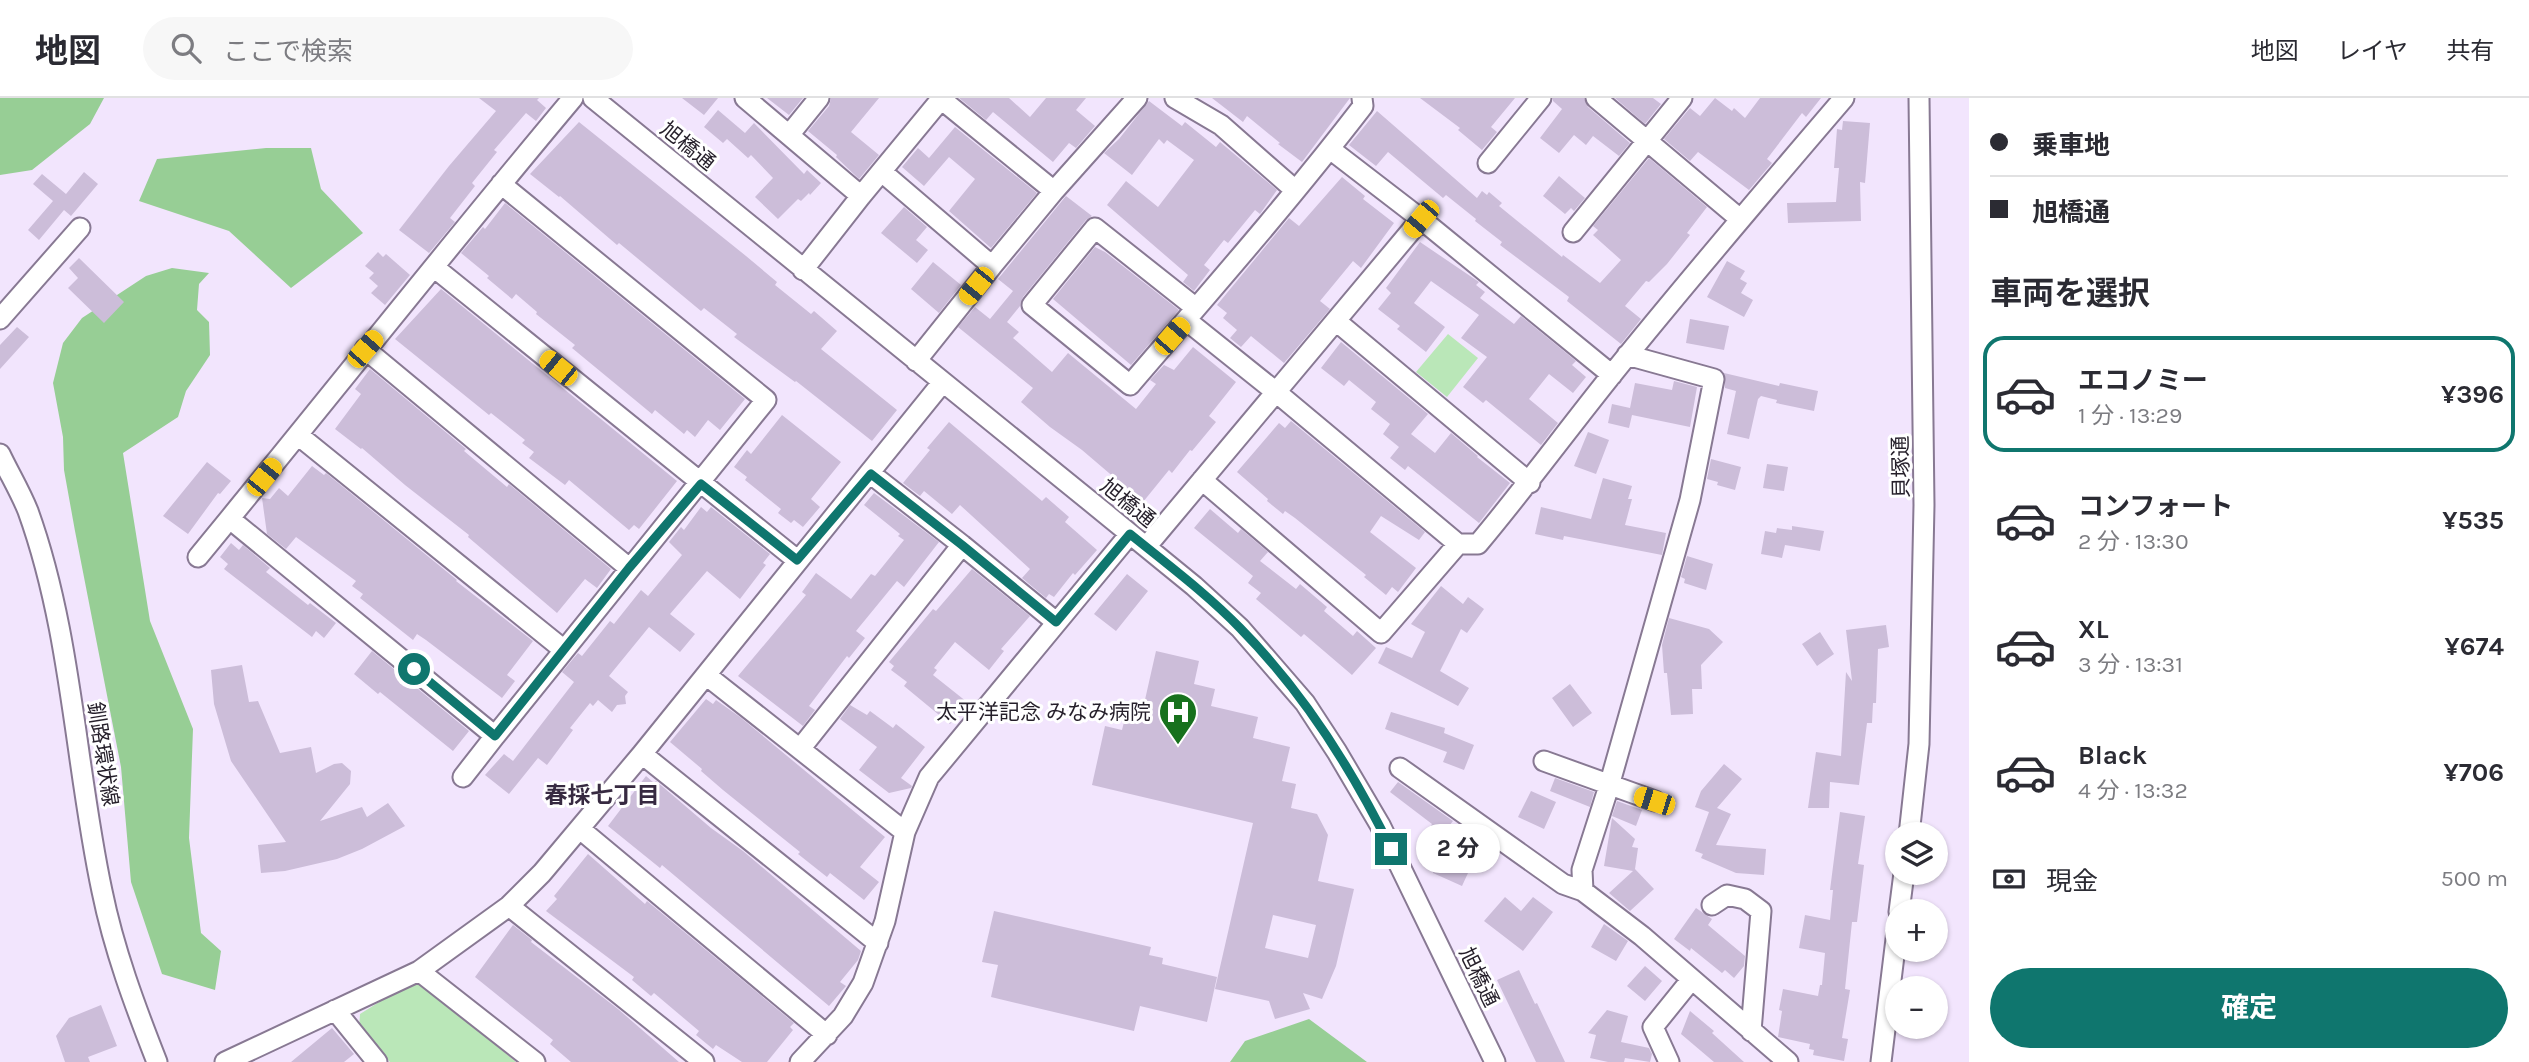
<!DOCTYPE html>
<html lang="ja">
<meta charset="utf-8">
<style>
:root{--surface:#fff;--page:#f7f7f7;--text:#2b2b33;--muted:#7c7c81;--line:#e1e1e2;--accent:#0f766e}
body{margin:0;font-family:Karla,"Noto Sans JP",sans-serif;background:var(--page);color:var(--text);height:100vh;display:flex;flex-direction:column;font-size:26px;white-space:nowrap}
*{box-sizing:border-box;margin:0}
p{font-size:23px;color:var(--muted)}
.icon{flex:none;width:38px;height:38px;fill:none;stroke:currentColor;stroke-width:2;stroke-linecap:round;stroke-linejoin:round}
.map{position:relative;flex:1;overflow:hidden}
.drawer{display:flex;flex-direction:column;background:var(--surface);width:560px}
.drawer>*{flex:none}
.banner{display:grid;align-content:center;height:154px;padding:0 21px;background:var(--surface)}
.tools{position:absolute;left:1885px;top:724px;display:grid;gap:14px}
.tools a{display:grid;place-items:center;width:63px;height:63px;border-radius:50%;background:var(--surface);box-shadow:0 2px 5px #0004;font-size:35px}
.end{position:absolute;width:32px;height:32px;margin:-16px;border:9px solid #0f766e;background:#fff;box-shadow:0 0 0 4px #fff}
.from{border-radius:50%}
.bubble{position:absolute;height:49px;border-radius:24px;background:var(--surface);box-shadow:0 2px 5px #0004;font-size:23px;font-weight:700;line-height:49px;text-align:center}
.car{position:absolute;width:21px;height:42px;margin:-21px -10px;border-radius:9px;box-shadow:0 0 5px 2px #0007;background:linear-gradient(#f5c518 24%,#345 0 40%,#f5c518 0 76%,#345 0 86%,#f5c518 0)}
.banner b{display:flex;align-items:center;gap:24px;height:66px;font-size:26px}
.banner b+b{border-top:2px solid var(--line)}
.banner i{width:18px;height:18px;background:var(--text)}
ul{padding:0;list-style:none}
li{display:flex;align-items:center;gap:21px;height:116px;margin:0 14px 10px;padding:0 7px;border:4px solid transparent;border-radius:21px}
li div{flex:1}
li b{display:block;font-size:26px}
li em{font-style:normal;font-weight:700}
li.on{border-color:var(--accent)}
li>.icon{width:63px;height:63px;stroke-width:1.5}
h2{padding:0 21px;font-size:32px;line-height:84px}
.pay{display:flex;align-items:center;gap:18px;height:77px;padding:0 21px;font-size:26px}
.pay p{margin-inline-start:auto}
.action{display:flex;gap:14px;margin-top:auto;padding:14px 21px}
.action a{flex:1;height:80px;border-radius:42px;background:var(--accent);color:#fff;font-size:28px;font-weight:700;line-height:80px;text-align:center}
header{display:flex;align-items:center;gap:42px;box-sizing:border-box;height:98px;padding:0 35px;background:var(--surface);border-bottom:2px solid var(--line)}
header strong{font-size:33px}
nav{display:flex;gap:38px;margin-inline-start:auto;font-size:24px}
.search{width:490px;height:63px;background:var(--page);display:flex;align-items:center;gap:18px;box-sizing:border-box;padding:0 24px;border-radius:38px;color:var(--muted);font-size:26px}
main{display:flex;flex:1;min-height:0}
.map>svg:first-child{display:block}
</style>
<header>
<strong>地図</strong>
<div class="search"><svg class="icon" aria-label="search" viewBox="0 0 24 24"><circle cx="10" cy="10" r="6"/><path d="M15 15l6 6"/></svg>ここで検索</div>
<nav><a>地図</a><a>レイヤ</a><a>共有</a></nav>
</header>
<main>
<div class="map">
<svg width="1969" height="964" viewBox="0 0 1969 964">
<rect width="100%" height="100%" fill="#f2e5fd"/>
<path fill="#bae7b8" d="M1448 236 1478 260 1447 299 1416 274Z
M408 886 425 887 516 964H390L359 932 360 916Z"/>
<path fill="#97ce95" d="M0 0H104L90 26 32 72 0 77Z
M266 50H311L321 91 363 135 291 190 229 133 139 103 157 61Z
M172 170 209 175 199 186 197 212 209 224 210 257 186 293 178 319 123 355 150 523 193 631 189 740 201 835 221 853 215 892 162 876 131 784 121 669 75 433 64 372 63 339 53 285 63 245 82 220 146 178Z
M1309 921 1367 964H1230L1245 943Z"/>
<path fill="#ccbdd9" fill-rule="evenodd" d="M479 0H539L537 2 546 10 536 23 526 15 494 52 497 54 472 85 475 88 450 120 455 124 429 155 399 132 449 68 496 13Z
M682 0H718L704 17Z
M767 0H803L789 17Z
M831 0H879L851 34 879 57 859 81 836 59 837 57 808 33 829 8Z
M959 0H1009L1030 19 1046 0H1086L1076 12 1095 28 1076 50 1069 45 1053 64 993 14 986 22Z
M1212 0H1350L1302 64 1278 46 1280 45 1247 18 1243 24Z
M1420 0H1515L1491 29 1497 34 1482 52 1458 32 1460 30Z
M1553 0H1584L1588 9 1630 45 1619 58 1593 38 1586 47 1574 37 1559 55 1540 40 1562 11 1553 3Z
M1615 0H1653L1661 6 1645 26Z
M1715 0 1732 13 1734 10 1745 20 1760 0H1821L1806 19 1802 15 1767 61 1772 65 1749 92 1698 54 1690 63 1664 41 1690 10 1700 18Z
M1149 3 1182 28 1185 24 1216 49 1220 44 1277 92 1260 116 1255 112 1228 145 1224 142 1204 167 1210 172 1194 193 1183 184 1188 177 1107 107 1126 83 1158 109 1194 62 1167 42 1164 46 1159 41 1132 77 1104 55 1119 41Z
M718 12 745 35 754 25 804 76 807 72 821 85 810 97 809 95 801 103 798 101 778 121 755 99 773 80 751 57 748 60 727 41 723 45 704 29Z
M1377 13 1477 100 1482 93 1487 97 1489 94 1502 105 1499 108 1510 117 1562 159 1563 157 1600 185 1621 162 1593 137 1598 132 1593 128 1649 60 1707 109 1687 135 1690 137 1667 166 1649 184 1646 183 1625 208 1641 221 1621 246 1567 203 1569 199 1500 147 1502 144 1475 123 1476 121 1446 97 1443 100 1388 54 1376 68 1349 47Z
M1843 23 1870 25 1865 85 1860 84 1861 123 1788 125 1787 105 1836 104 1839 70H1834L1837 31 1842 32Z
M579 24 746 158 777 184 775 187 811 216 814 213 837 233 821 251 897 312 872 343 796 283 795 284 734 239 737 236 704 210 701 213 619 145 617 147 560 98 559 99 530 76Z
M955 29 1037 95 991 150 949 113 975 81 949 59 924 88 902 69 918 50 929 60Z
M84 74 98 86 71 118 64 112 39 142 28 132 53 103 33 86 42 76 66 96Z
M1559 78 1585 100 1574 113 1571 110 1565 116 1543 98Z
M1342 79 1365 98 1363 101 1394 125 1361 170 1353 163 1320 203 1330 211 1284 265 1251 238 1241 249 1230 240 1237 232 1223 220 1227 215 1217 207 1289 120 1299 128Z
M1066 98 1092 118 1086 122 1023 199 1020 208 1007 224 1019 234 1013 240 1052 274 1068 255 1136 311 1156 286 1150 282 1164 267 1174 272 1193 249 1236 284 1209 318 1216 324 1192 353 1190 352 1172 375 1169 372 1143 404 1082 352 1050 329 1021 304 1033 290 958 229 975 209 990 221 1013 193 998 181Z
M505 105 745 301 720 332 708 322 695 339 687 332 684 336 655 312 652 316 572 250 575 247 536 216 537 214 516 196 512 201 487 180 489 178 461 155 483 129 485 131Z
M904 109 927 129 916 142 928 152 917 165 881 135Z
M1420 144 1479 184 1476 187 1485 194 1480 200 1514 226 1521 218 1576 263 1572 267 1586 279 1573 295 1549 276 1529 301 1558 325 1541 347 1486 302 1483 305 1463 289 1487 259 1461 240 1479 217 1431 183 1414 205 1445 229 1426 254 1397 231 1400 228 1378 211 1391 195 1386 190Z
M1095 149 1105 154 1179 212 1131 267 1053 201Z
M378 154 383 159 386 156 410 177 385 207 371 195 378 188 369 180 374 175 365 168Z
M79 160 124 204 104 225 68 190 78 180 69 170Z
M1727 163 1745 173 1740 181 1747 185 1741 195 1753 202 1744 219 1707 199Z
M933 164 961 187 939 215 911 191Z
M441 191 677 383 639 431 634 427 629 432 569 382 565 387 529 360 534 354 522 345 525 342 491 315 489 317 395 241Z
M1690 221 1729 228 1724 252 1686 245Z
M17 229 29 239 0 271V247Z
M1341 244 1428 316 1411 336 1435 355 1451 335 1478 358 1477 359 1510 385 1479 425 1408 368 1405 372 1390 360 1399 349 1383 336 1390 326 1371 311 1376 304 1349 282 1344 288 1321 270Z
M370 271 466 351 464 353 507 389 509 386 611 471 597 490 585 481 557 515 468 439 469 437 405 387 362 350 361 351 335 331 361 296 355 291Z
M1724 275 1779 288 1780 285 1818 293 1814 313 1776 305 1777 302 1761 298 1758 301 1749 341 1727 336 1736 293 1725 290Z
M1674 283 1697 289 1690 329 1632 317 1629 330 1608 325 1612 306 1630 310 1635 285 1672 292Z
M782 317 841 364 811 401 820 409 803 429 794 422 791 425 778 415 781 411 745 382 747 379 734 369 747 352 751 356Z
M1291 323 1425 434 1419 442 1381 418 1370 434 1416 470 1398 494 1392 489 1386 497 1364 479 1366 477 1295 420 1285 413 1283 416 1267 403 1268 401 1237 374 1279 325 1285 330Z
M949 324 1042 403 1046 399 1069 419 1065 424 1097 452 1075 477 1073 475 1054 499 1049 496 1046 500 1022 480 1030 471 960 407 952 416 924 393 920 398 903 385 930 352 927 350Z
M1588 334 1609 342 1596 376 1574 368Z
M1711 361 1741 369 1735 392 1717 387 1718 384 1707 381Z
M207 364 231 383 220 396 218 395 188 436 163 418Z
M1767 366 1788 369 1784 393 1763 390Z
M312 368 324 377 326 375 457 482 456 483 533 543 507 577 515 583 502 600 426 542 417 536 413 542 360 500 363 496 352 488 356 483 296 439 286 451 267 436 262 400 270 401 279 390 288 398Z
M1603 380 1632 388 1628 401H1632L1625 427 1666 435 1662 457 1564 438 1563 442 1535 436 1541 409 1591 421Z
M874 395 939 444 904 489 897 483 856 533 865 540 849 560 847 558 809 608 815 612 803 628 738 578 806 497 802 494 816 475 851 501 871 476 875 478 904 442 898 438 900 436 864 407Z
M701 409 707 414 711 409 770 456 763 465 766 467 740 501 707 473 670 516 695 536 680 554 649 529 609 578 628 594 625 598 626 606 617 607 612 614 598 602 593 608 590 605 570 630 573 632 547 667 538 660 509 696 485 677 504 656 513 663 574 584 562 574 578 555 582 558 610 523 614 526 641 492 648 498 682 457 669 444 681 429 684 432Z
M1210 411 1238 435 1241 431 1268 454 1260 463 1296 491 1300 486 1327 509 1324 513 1353 538 1357 533 1376 550 1352 577 1304 536 1301 539 1256 501 1261 495 1248 485 1253 478 1194 430Z
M1792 428 1824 433 1820 453 1785 447 1782 460 1761 456 1765 433 1776 435 1777 430 1792 432Z
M231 445 239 452 243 447 270 470 266 474 308 507 310 505 336 525 324 540 316 533 312 539 224 471 228 466 220 459Z
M1687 458 1713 466 1706 492 1684 485 1685 481 1681 479Z
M972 471 1030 518 1001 551 1004 553 989 572 955 544 934 570 937 572 933 577 967 604 950 626 904 588 907 584 891 572 894 568 889 564 933 511 936 513Z
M1127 476 1148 493 1116 533 1094 516Z
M1441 488 1463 506 1468 499 1484 511 1467 535 1461 531 1440 573 1469 590 1458 608 1378 565 1386 549 1412 560 1425 534 1411 526Z
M1669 520 1709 531 1723 544 1701 567 1702 591H1692L1693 616 1671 617 1667 575H1664L1662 547Z
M1886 527 1889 549 1878 551 1876 605H1873L1872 625H1867L1859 687 1830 684 1829 710H1808L1816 654 1841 658 1846 574 1852 583 1846 532Z
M1820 534 1834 556 1817 568 1802 546Z
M372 553 469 633 453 653 380 594 378 596 354 576Z
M1156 553 1199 563 1194 586 1215 591 1211 608 1258 619 1253 640 1290 649 1282 683 1296 686 1291 710 1317 716 1328 737 1318 783 1354 791 1336 868 1322 901 1303 895 1310 911 1275 921 1269 903 1215 891 1253 725 1092 687 1105 628 1122 632 1127 612 1142 615ZM1273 817 1316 827 1308 860 1265 850Z
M242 567 249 604 258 603 280 655 311 649 316 675 334 666 342 665 351 673 350 686 320 723 362 709 367 719 388 705 405 728 362 751 337 761 285 773 261 775 258 747 286 744 231 663 214 606 211 572Z
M1570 586 1592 615 1573 629 1552 600Z
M706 601 713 606 716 602 740 619 885 739 860 769 879 784 864 802 830 775 827 779 798 756 800 754 723 692 701 673 702 671 670 644Z
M850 607 867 617 870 613 893 630 896 626 925 649 901 680 912 688 911 690 889 695 859 672 877 649 840 621Z
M1391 614 1445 630 1444 635 1474 647 1464 672 1443 664 1447 654 1385 631Z
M1724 666 1742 681 1717 710 1731 716 1716 747 1766 751 1764 777 1736 775 1701 760 1703 756 1695 753 1709 714 1695 709 1701 693Z
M646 678 654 685 656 683 711 730 743 753 861 853 858 862 840 884 846 888 829 908 662 767 660 770 608 728Z
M1555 680 1594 694 1590 709 1550 693Z
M1398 684 1453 723 1441 738 1430 729 1432 726 1390 694Z
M1531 693 1556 704 1544 731 1518 719Z
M1617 703 1642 712 1636 728 1612 718Z
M1840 714 1865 718 1858 766 1864 767 1857 824H1852L1845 891 1850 892 1842 940 1848 941 1844 963 1813 957 1814 952 1809 951 1810 946 1778 939 1782 913 1779 912 1783 891 1818 898 1820 887H1822L1825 855 1799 850 1805 817 1830 822 1833 792H1830Z
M1612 720 1635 741 1632 749 1638 750 1635 771 1654 791 1630 813 1609 795 1633 773 1604 768Z
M1445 747 1461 754 1459 758 1467 761 1462 772 1468 775 1462 788 1433 775Z
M588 756 645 806 647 803 794 925 790 929 793 932 767 964H742L716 947 713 951 696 937 699 933 654 895 651 898 632 882 634 879 546 813 557 801 554 798Z
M1505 799 1521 813 1533 799 1553 814 1523 853 1484 823Z
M1696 810 1712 821 1708 827 1745 858 1744 868 1734 880 1725 872 1722 875 1691 850 1690 853 1674 841Z
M994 813 1151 849 1149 857 1163 860 1162 866 1217 879 1207 924 1140 908 1134 933 991 899 998 867 982 864Z
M1604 826 1628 843 1616 863 1591 849Z
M513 827 532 842 531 844 618 911 679 964H571L550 946 553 942 475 879Z
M1645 868 1662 883 1645 903 1627 888Z
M1519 872 1535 906 1537 905 1565 964H1536L1497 882Z
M101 907 117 948 88 959 90 964H65L56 938 69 920Z
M1607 912 1628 918 1621 944 1649 950 1652 956 1650 964 1625 960 1624 964H1608L1590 960 1596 937 1588 935Z
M1690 913 1714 933 1712 935 1744 964H1714L1681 936Z
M332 930 354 956 344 964H291Z"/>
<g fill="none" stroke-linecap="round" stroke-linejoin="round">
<defs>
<path id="minor" d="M593 0 1107 417 1194 488 1240 530 1305 605 1337 654 1380 727 1495 964
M745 0 861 98 942 0
M1175 0 1221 27 1295 92
M1596 0 1740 121
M941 1 1054 93
M789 37 819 0
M1330 51 1421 121 1612 277
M1488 65 1541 0
M882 74 992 168 1054 93 1137 0
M1573 134 1682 0
M435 170 797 462
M803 172 861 98
M1196 210 1095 130 1032 207 1130 287C1209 195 1289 104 1363 8L1362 0
M0 221 80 130
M1186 222 1276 294 1458 446
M1336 223 1530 385
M365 251 629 470
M916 263 992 168
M298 337 564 552
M0 356C9 375 20 393 28 413 72 535 75 667 102 793 114 852 135 908 157 964
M871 376 962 447 1056 524
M1202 382 1381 535 1458 446H1478C1525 390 1568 331 1614 274 1689 181 1766 91 1844 0
M230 421 495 638 766 302 501 86
M1146 449 1421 121
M198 459C324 306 446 151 573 0
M706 577 905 734
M800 651 962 447
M642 656 878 845
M1544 663 1655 703
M1400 670 1563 786 1583 793 1642 838 1788 964
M463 679 495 638
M580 731 827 937
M1909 737 1919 646 1924 407 1919 0
M1583 793 1582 772 1609 688 1690 402 1714 281 1627 257
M1712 807 1727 797 1745 801 1761 813 1751 933
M509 808 704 964
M1899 814 1904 775
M419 873 535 964
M335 912 377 964
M225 964 419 873 509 808 542 775 642 656 942 285
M800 964 843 918 863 885 885 823 905 734 929 679 1130 436
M1669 964 1653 929 1691 882
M1881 964 1897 833"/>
</defs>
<use href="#minor" stroke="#887993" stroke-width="23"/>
<use href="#minor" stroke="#fff" stroke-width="19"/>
</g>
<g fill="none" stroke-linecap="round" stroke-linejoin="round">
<path stroke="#0f766e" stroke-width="9" d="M414 571 495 638 629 470 701 386 797 462 871 376 962 447 1056 524 1130 436C1167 466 1207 496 1240 530 1303 594 1352 671 1391 751"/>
</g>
<defs>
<symbol id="hospital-pin" viewBox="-11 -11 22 30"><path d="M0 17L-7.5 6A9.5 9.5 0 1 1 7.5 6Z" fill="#17711d" stroke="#fff"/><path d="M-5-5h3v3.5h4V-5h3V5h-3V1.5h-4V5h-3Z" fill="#fff"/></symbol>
</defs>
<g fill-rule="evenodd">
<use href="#hospital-pin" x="1156" y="592" width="44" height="60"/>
</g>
<g text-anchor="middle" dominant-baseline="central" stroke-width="6" stroke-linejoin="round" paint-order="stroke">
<g font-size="21" fill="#251f2a" stroke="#fff">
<text transform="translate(688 48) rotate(39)">旭橋通</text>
<text transform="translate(1901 369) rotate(-91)">貝塚通</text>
<text transform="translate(1128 405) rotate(39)">旭橋通</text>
<text transform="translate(103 656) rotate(81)">釧路環状線</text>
<text transform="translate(1479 879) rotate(64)">旭橋通</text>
</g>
<g font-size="21" fill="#251f2a" stroke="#fff" text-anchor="end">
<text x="1151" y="614">太平洋記念 みなみ病院</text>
</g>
<g font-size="23" font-weight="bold" fill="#372a41" stroke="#fff">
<text x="602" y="697">春採七丁目</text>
</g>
</g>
</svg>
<div class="tools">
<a><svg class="icon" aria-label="layers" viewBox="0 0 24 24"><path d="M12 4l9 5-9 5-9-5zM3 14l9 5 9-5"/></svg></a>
<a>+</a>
<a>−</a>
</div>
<i class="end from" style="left:414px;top:571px"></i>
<i class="end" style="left:1391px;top:751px"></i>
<div class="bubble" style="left:1416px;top:726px;width:84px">2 分</div>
<i class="car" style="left:1421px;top:121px;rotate:220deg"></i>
<i class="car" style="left:976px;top:188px;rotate:219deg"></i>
<i class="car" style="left:1172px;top:238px;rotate:41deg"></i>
<i class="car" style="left:365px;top:251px;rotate:41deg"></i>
<i class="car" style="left:558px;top:270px;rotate:309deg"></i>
<i class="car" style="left:264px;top:379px;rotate:39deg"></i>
<i class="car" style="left:1654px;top:703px;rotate:288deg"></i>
</div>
<section class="drawer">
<div class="banner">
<b><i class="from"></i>乗車地</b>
<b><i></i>旭橋通</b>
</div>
<h2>車両を選択</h2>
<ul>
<li class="on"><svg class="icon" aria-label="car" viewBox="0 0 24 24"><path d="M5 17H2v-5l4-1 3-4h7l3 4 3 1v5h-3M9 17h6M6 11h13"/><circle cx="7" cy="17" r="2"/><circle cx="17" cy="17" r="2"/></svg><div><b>エコノミー</b><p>1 分 · 13:29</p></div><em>¥396</em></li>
<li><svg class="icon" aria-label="car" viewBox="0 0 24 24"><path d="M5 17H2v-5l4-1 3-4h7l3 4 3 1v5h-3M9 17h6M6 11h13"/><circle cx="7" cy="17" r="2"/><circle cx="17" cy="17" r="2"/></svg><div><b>コンフォート</b><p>2 分 · 13:30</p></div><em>¥535</em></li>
<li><svg class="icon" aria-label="car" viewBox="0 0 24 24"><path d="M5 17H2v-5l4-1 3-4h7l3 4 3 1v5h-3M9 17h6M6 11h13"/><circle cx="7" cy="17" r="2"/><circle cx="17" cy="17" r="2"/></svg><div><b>XL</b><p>3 分 · 13:31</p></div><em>¥674</em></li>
<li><svg class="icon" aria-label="car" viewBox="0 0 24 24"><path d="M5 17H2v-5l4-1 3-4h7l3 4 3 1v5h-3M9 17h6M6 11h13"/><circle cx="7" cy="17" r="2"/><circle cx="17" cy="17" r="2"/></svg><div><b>Black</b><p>4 分 · 13:32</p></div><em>¥706</em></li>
</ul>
<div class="pay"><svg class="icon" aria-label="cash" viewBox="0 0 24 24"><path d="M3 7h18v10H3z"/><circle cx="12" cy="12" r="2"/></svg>現金<p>500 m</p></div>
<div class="action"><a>確定</a></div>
</section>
</main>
